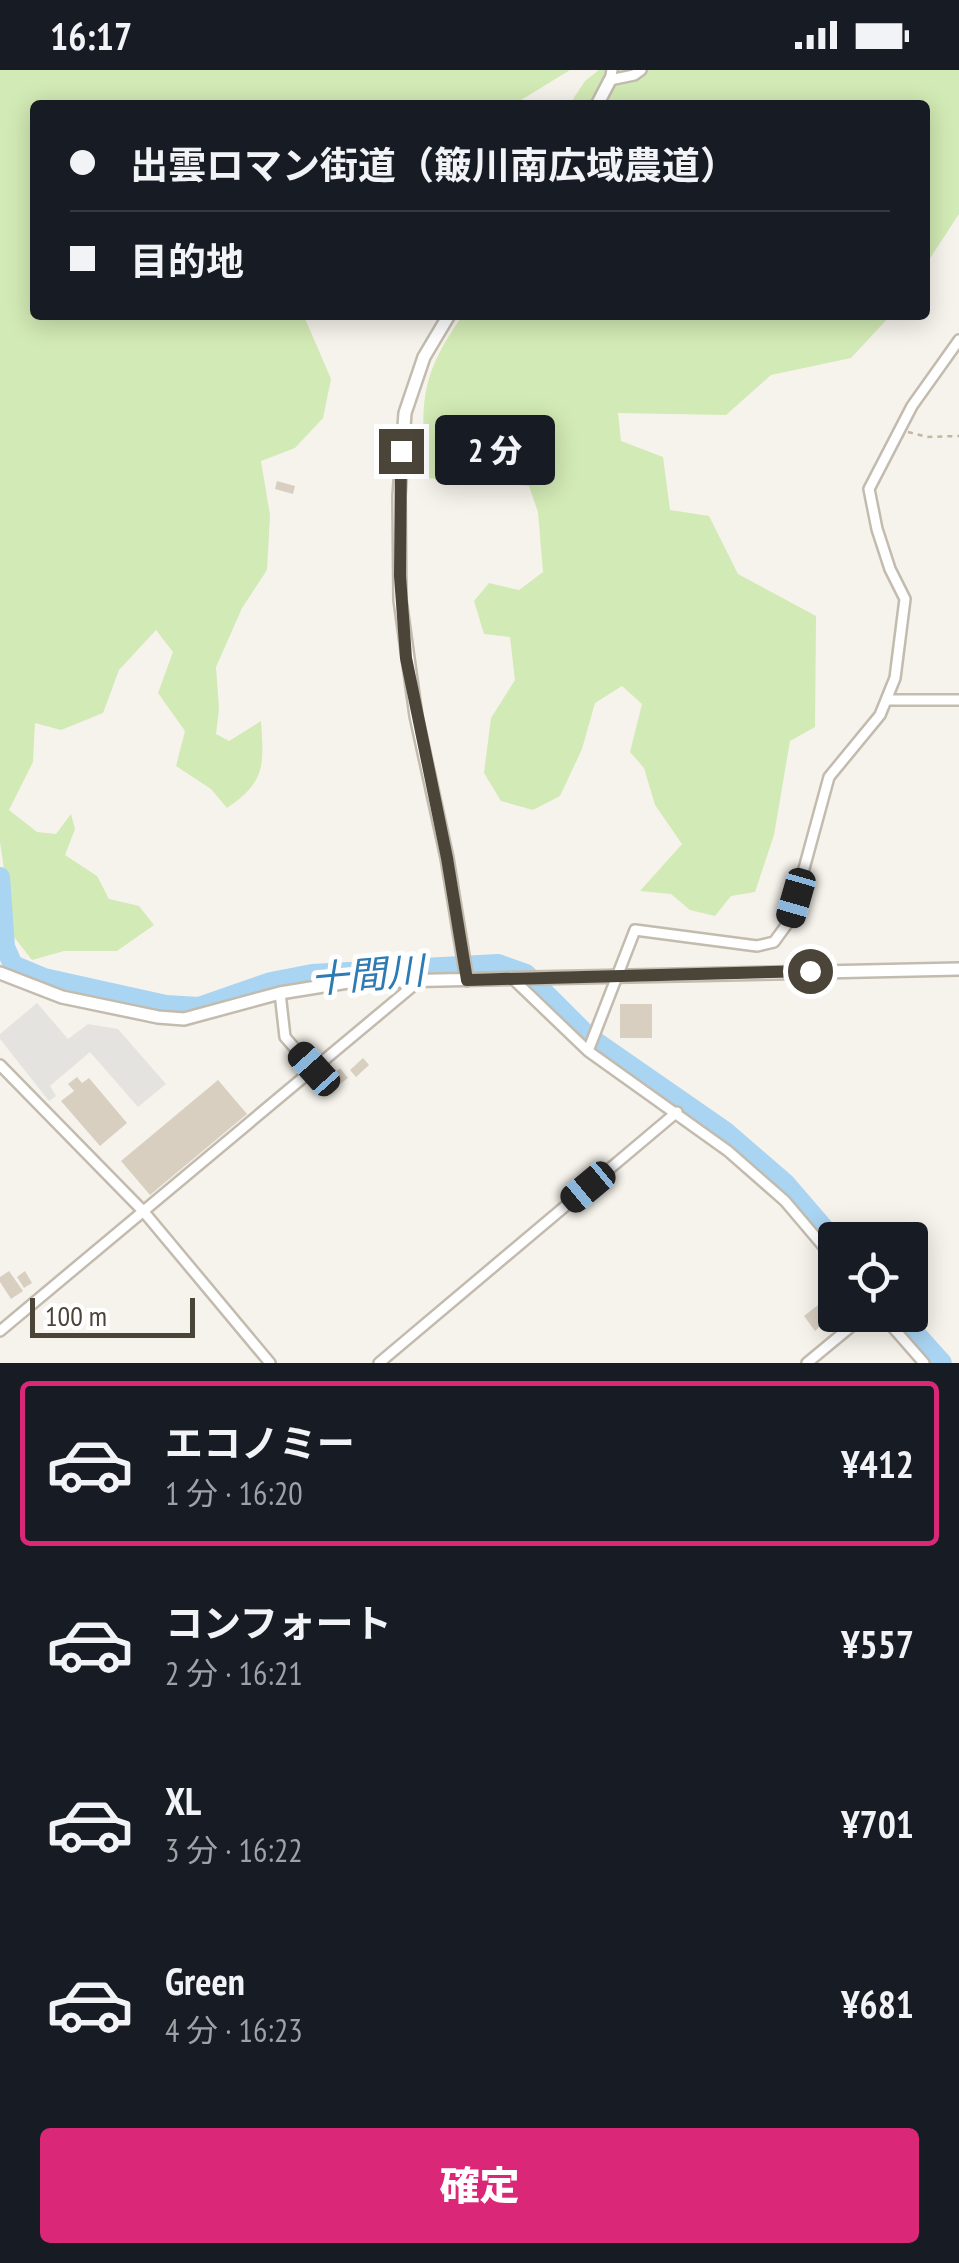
<!DOCTYPE html>
<html lang="ja">
<meta charset="utf-8">
<style>
:root{--surface:#171b24;--page:#242831;--text:#f1f3f6;--muted:#9ea1a6;--line:#363941;--accent:#db2777}
body{margin:0;font-family:"PT Sans Narrow","Noto Sans JP",sans-serif;background:var(--page);color:var(--text);height:100vh;display:flex;flex-direction:column;font-size:38px;white-space:nowrap}
*{box-sizing:border-box;margin:0}
p{font-size:32px;color:var(--muted)}
.icon{flex:none;width:55px;height:55px;fill:none;stroke:currentColor;stroke-width:2;stroke-linecap:round;stroke-linejoin:round}
.map{position:relative;height:1293px;overflow:hidden}
.sheet{display:flex;flex-direction:column;background:var(--surface);flex:1}
.sheet>*{flex:none}
.guide{position:absolute;left:30px;top:30px;width:900px;height:220px;border-radius:10px;box-shadow:0 5px 25px #0003;display:grid;align-content:center;height:220px;padding:0 40px;background:var(--surface)}
.fabs{position:absolute;left:818px;top:1152px;display:grid;gap:20px}
.fabs a{display:grid;place-items:center;width:110px;height:110px;border-radius:10px;background:var(--surface);box-shadow:0 5px 25px #0003;font-size:50px}
.scale{position:absolute;left:30px;bottom:25px;width:165px;box-sizing:border-box;padding-left:10px;border:5px solid #4b4439;border-top:0;font-size:28px;line-height:35px;white-space:nowrap;color:#4b4439;-webkit-text-stroke:8px #fff;paint-order:stroke}
.end{position:absolute;width:45px;height:45px;margin:-22px;border:12px solid #4b4439;background:#fff;box-shadow:0 0 0 5px #fff}
.from{border-radius:50%}
.bubble{position:absolute;height:70px;border-radius:10px;background:var(--surface);box-shadow:0 5px 25px #0003;font-size:32px;font-weight:800;line-height:70px;text-align:center}
.car{position:absolute;width:30px;height:60px;margin:-30px -15px;border-radius:12px;box-shadow:0 0 8px 2px #0007;background:linear-gradient(#222 24%,#8ab4d8 0 40%,#222 0 76%,#8ab4d8 0 86%,#222 0)}
.guide b{display:flex;align-items:center;gap:35px;height:95px;font-size:38px}
.guide b+b{border-top:2px solid var(--line)}
.guide i{width:25px;height:25px;background:var(--text)}
ul{padding:18px 0 0;list-style:none}
li{display:flex;align-items:center;gap:30px;height:165px;margin:0 20px 15px;padding:0 20px;border:5px solid transparent;border-radius:10px}
li div{flex:1}
li b{display:block;font-size:38px}
li em{font-style:normal;font-weight:800}
li.on{border-color:var(--accent)}
li>.icon{width:90px;height:90px;stroke-width:1.5}
.action{display:flex;gap:20px;margin-top:auto;padding:20px 40px}
.action a{flex:1;height:115px;border-radius:10px;background:var(--accent);color:#fff;font-size:40px;font-weight:800;line-height:115px;text-align:center}
.status{display:flex;justify-content:space-between;align-items:center;height:70px;padding:0 50px;background:var(--surface);direction:ltr}
.status svg{height:28px;fill:currentColor}
.map>svg:first-child{display:block}
</style>
<div class="status"><b>16:17</b><svg viewBox="0 0 49 12"><path d="M0 12V9h3v3zM5 12V6h3v6zM10 12V3h3v9zM15 12V0h3v12zM26 1h20v11H26zM47 4h2v5h-2z"/></svg></div>
<div class="map">
<svg width="959" height="1293" viewBox="0 0 959 1293">
<rect width="100%" height="100%" fill="#f6f3ec"/>
<path fill="#d2eab5" d="M0 0H570L513 35H35V245L304 246 331 309 323 348 295 378 261 391 270 445 267 500 242 538 216 597 219 639 216 664 229 671 261 651C264 694 266 712 227 738L211 719 176 696 185 661 158 623 173 582 156 560 119 600 103 643 61 660 35 653 33 692 9 740 37 762 56 764 71 744 75 759 65 785 97 806 109 829 139 836 154 855 117 881H64L32 890 14 867 0 772Z
M599 0H959V144L925 196V35H569L585 11Z
M463 245H891L851 288 771 305 726 345 618 343 621 371 663 387 670 440 709 446 738 504 816 546 815 657 790 671 774 765 755 822 731 826 715 846 690 840 671 824 640 821 682 774 655 735 644 698 630 682 642 634 622 616 595 633 582 679 560 726 533 740 501 731 484 703 491 648 515 610 510 567 484 564 474 531 489 513 519 520 543 502 538 442 529 416 427 408C420 335 419 306 463 245Z"/>
<path fill="#e5e3e0" d="M37 933 68 969 88 954 118 959 166 1014 138 1037 90 982 50 1016 56 1026 49 1031 0 969V964Z"/>
<g fill="none" stroke-linecap="round" stroke-linejoin="round">
<path stroke="#a9d4f2" stroke-width="20" d="M0 807 5 877 13 895 44 908 166 935 199 937 271 912 312 904 498 894 526 904 589 967 726 1062 785 1113 835 1171
M899 1245 942 1293"/>
</g>
<path fill="#d8cfc1" d="M277 411 295 416 293 424 275 419Z
M620 934H652V968H620Z
M363 988 369 995 356 1007 350 1000Z
M340 998 348 1008 331 1021 324 1012Z
M77 1007 82 1013 89 1008 127 1053 100 1076 61 1031 74 1021 68 1014Z
M218 1010 247 1044 150 1125 121 1091Z
M9 1201 23 1221 11 1229 0 1212V1207Z
M25 1201 32 1213 24 1218 17 1207Z
M818 1235 829 1249 815 1261 804 1246Z"/>
<g fill="none" stroke-linecap="round" stroke-linejoin="round">
<defs>
<path id="minor" d="M612 0 610 10 634 5 641 0
M889 630H959
M513 909 588 981 728 1081 785 1131 835 1190
M280 923 285 967 313 999
M588 981 635 860 757 876 774 872 790 850 829 707 880 645 895 608 905 529 890 499 877 459 869 419 912 336 959 270
M0 995 144 1142 270 1293
M882 1245 924 1293
M0 1261 420 910
M379 1293 677 1042
M807 1293 865 1245"/>
<path id="tertiary" d="M597 35 610 10
M449 245 424 287 405 343 399 426 400 530 416 646 447 788 467 910
M0 903 62 927 158 947 184 949 280 923 348 912 959 899"/>
</defs>
<use href="#minor" stroke="#c2bbae" stroke-width="14"/>
<use href="#tertiary" stroke="#c2bbae" stroke-width="16"/>
<path stroke="#c4b79f" stroke-width="2.5" stroke-dasharray="5 5" stroke-linecap="butt" d="M908 362 927 367 959 366"/>
<use href="#minor" stroke="#fff" stroke-width="9"/>
<use href="#tertiary" stroke="#fff" stroke-width="11"/>
</g>
<g fill="none" stroke-linecap="round" stroke-linejoin="round">
<path stroke="#4b4439" stroke-width="12" d="M401 381 400 506 406 588 447 788 467 910 810 901"/>
</g>
<g text-anchor="middle" dominant-baseline="central" stroke-width="10" stroke-linejoin="round" paint-order="stroke">
<g font-size="38" font-style="italic" fill="#2e7ab2" stroke="#fff">
<text transform="translate(367 904) rotate(-5)">十間川</text>
</g>
</g>
</svg>
<div class="fabs">
<a><svg class="icon" aria-label="locate" viewBox="0 0 24 24"><circle cx="12" cy="12" r="6"/><path d="M12 2v4M12 18v4M2 12h4M18 12h4"/></svg></a>
</div>
<div class="scale">100 m</div>
<i class="end from" style="left:810px;top:901px"></i>
<i class="end" style="left:401px;top:381px"></i>
<div class="bubble" style="left:435px;top:345px;width:120px">2 分</div>
<i class="car" style="left:796px;top:828px;rotate:196deg"></i>
<i class="car" style="left:314px;top:999px;rotate:318deg"></i>
<i class="car" style="left:588px;top:1117px;rotate:230deg"></i>
<div class="guide">
<b><i class="from"></i>出雲ロマン街道（簸川南広域農道）</b>
<b><i></i>目的地</b>
</div>
</div>
<section class="sheet">
<ul>
<li class="on"><svg class="icon" aria-label="car" viewBox="0 0 24 24"><path d="M5 17H2v-5l4-1 3-4h7l3 4 3 1v5h-3M9 17h6M6 11h13"/><circle cx="7" cy="17" r="2"/><circle cx="17" cy="17" r="2"/></svg><div><b>エコノミー</b><p>1 分 · 16:20</p></div><em>¥412</em></li>
<li><svg class="icon" aria-label="car" viewBox="0 0 24 24"><path d="M5 17H2v-5l4-1 3-4h7l3 4 3 1v5h-3M9 17h6M6 11h13"/><circle cx="7" cy="17" r="2"/><circle cx="17" cy="17" r="2"/></svg><div><b>コンフォート</b><p>2 分 · 16:21</p></div><em>¥557</em></li>
<li><svg class="icon" aria-label="car" viewBox="0 0 24 24"><path d="M5 17H2v-5l4-1 3-4h7l3 4 3 1v5h-3M9 17h6M6 11h13"/><circle cx="7" cy="17" r="2"/><circle cx="17" cy="17" r="2"/></svg><div><b>XL</b><p>3 分 · 16:22</p></div><em>¥701</em></li>
<li><svg class="icon" aria-label="car" viewBox="0 0 24 24"><path d="M5 17H2v-5l4-1 3-4h7l3 4 3 1v5h-3M9 17h6M6 11h13"/><circle cx="7" cy="17" r="2"/><circle cx="17" cy="17" r="2"/></svg><div><b>Green</b><p>4 分 · 16:23</p></div><em>¥681</em></li>
</ul>
<div class="action"><a>確定</a></div>
</section>
